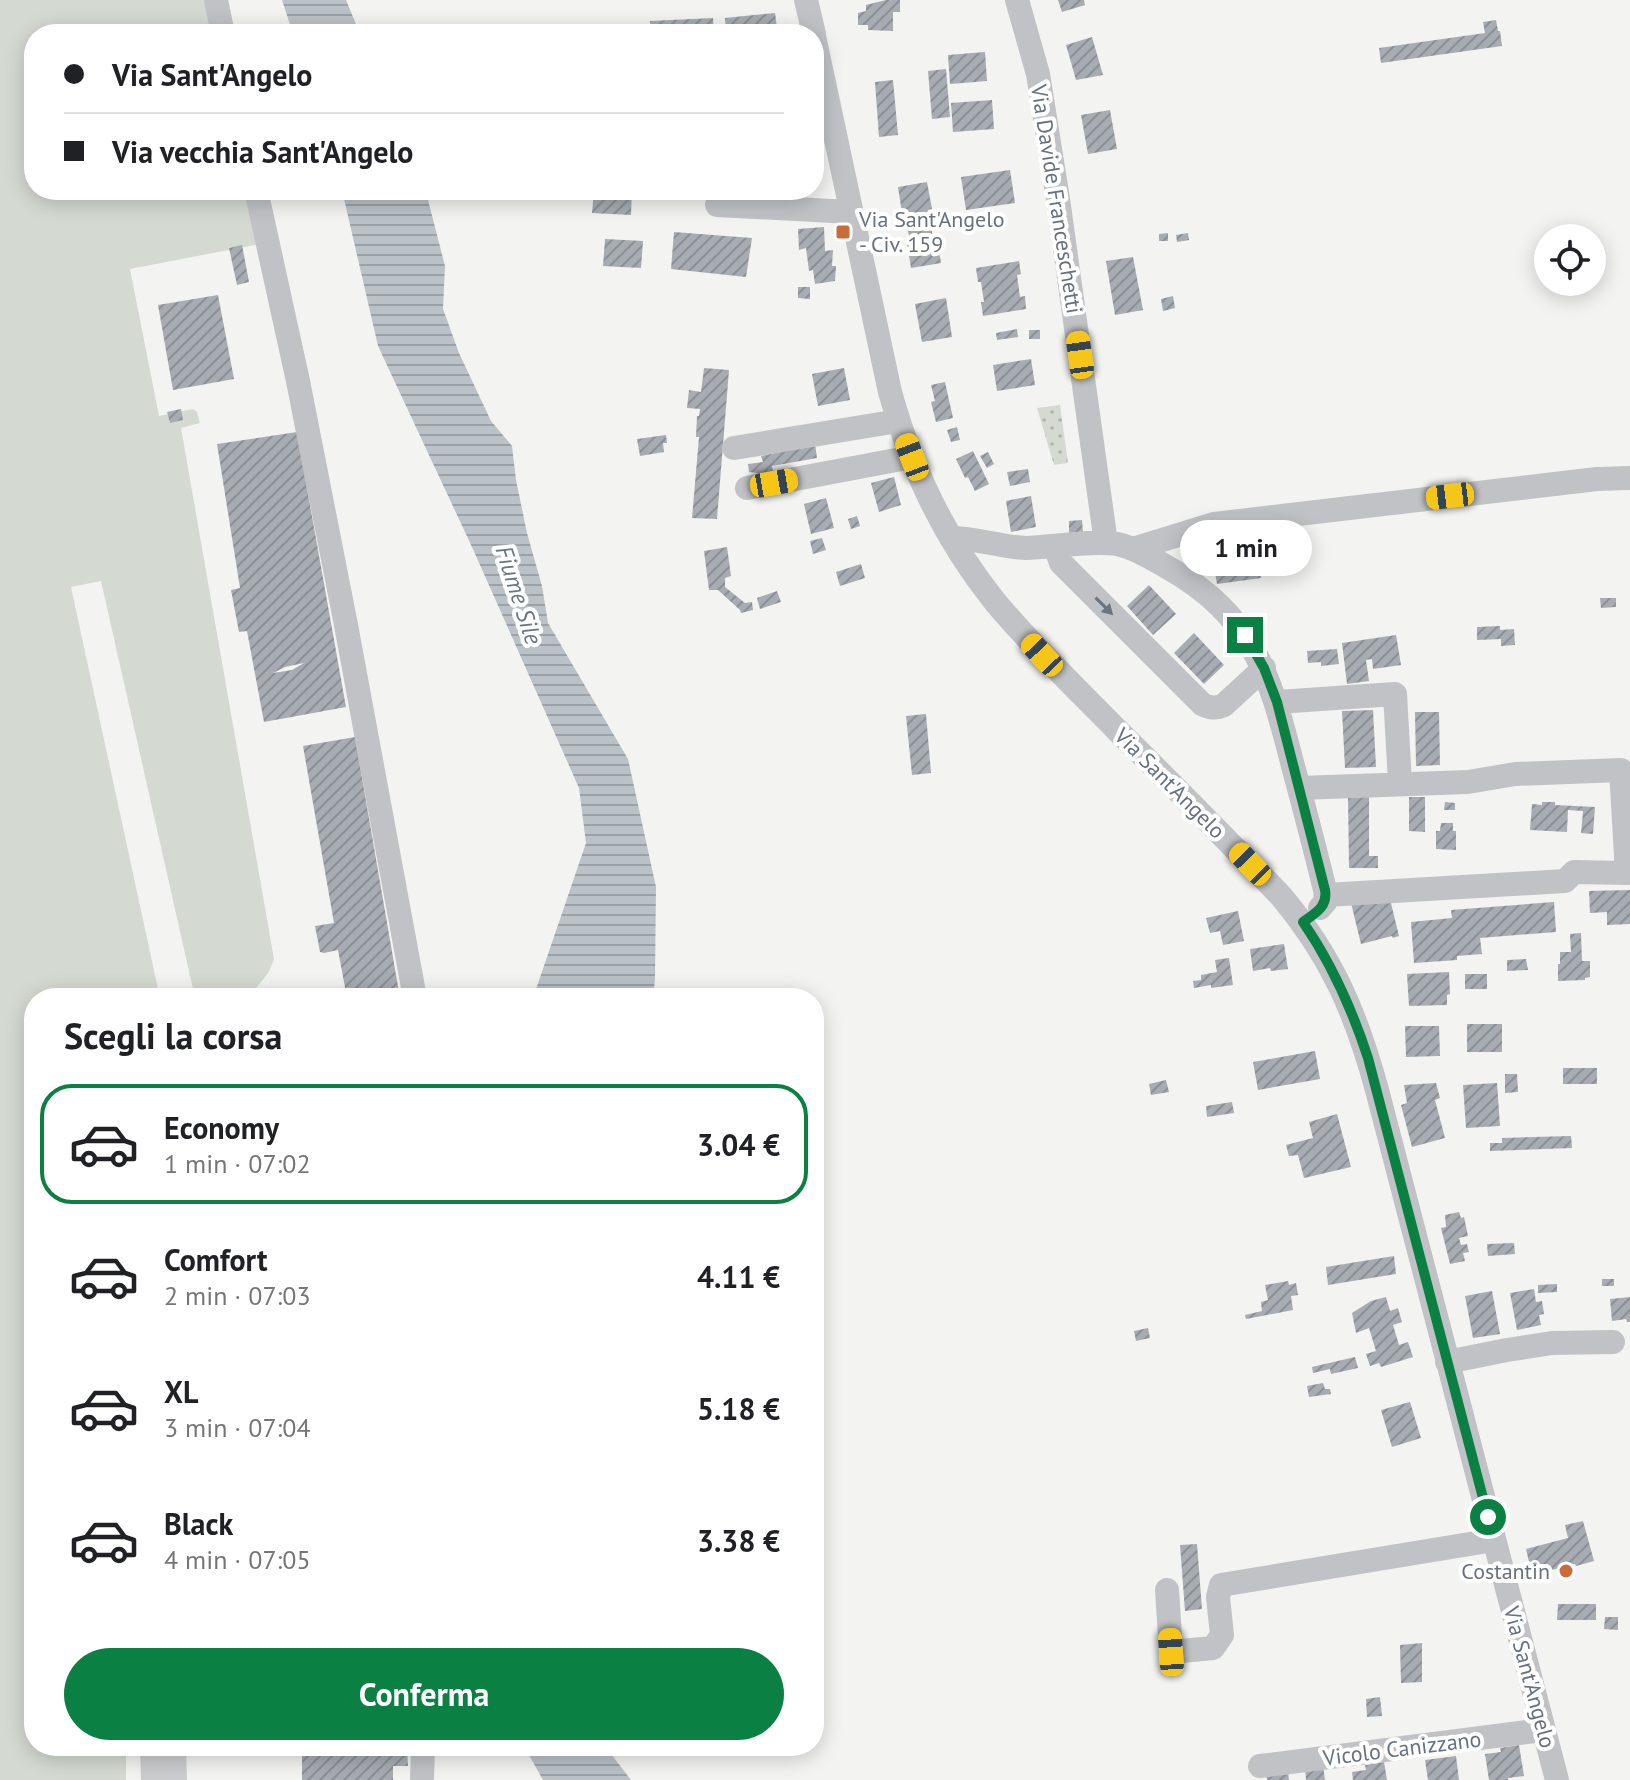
<!DOCTYPE html>
<html lang="it">
<meta charset="utf-8">
<style>
:root{--surface:#fff;--page:#f6f6f6;--text:#202124;--muted:#757577;--line:#e0e0e0;--accent:#0b8043}
body{margin:0;font-family:"PT Sans",sans-serif;background:var(--page);color:var(--text);height:100vh;display:flex;flex-direction:column;font-size:30px;white-space:nowrap}
*{box-sizing:border-box;margin:0}
p{font-size:26px;color:var(--muted)}
.icon{flex:none;width:44px;height:44px;fill:none;stroke:currentColor;stroke-width:2;stroke-linecap:round;stroke-linejoin:round}
.map{position:relative;flex:1;overflow:hidden}
.panel{position:absolute;left:24px;top:988px;width:800px;height:768px;display:flex;flex-direction:column;background:var(--surface);border-radius:32px;box-shadow:0 4px 20px #0003}
.panel>*{flex:none}
.top-card{position:absolute;left:24px;top:24px;width:800px;height:176px;border-radius:32px;box-shadow:0 4px 20px #0003;display:grid;align-content:center;height:176px;padding:0 40px;background:var(--surface)}
.buttons{position:absolute;left:1534px;top:224px;display:grid;gap:16px}
.buttons a{display:grid;place-items:center;width:72px;height:72px;border-radius:50%;background:var(--surface);box-shadow:0 4px 20px #0003;font-size:40px}
.end{position:absolute;width:36px;height:36px;margin:-18px;border:10px solid #0b8043;background:#fff;box-shadow:0 0 0 4px #fff}
.from{border-radius:50%}
.bubble{position:absolute;height:56px;border-radius:28px;background:var(--surface);box-shadow:0 4px 20px #0003;font-size:26px;font-weight:700;line-height:56px;text-align:center}
.car{position:absolute;width:24px;height:48px;margin:-24px -12px;border-radius:10px;box-shadow:0 0 6px 2px #0007;background:linear-gradient(#f5c518 24%,#345 0 40%,#f5c518 0 76%,#345 0 86%,#f5c518 0)}
.top-card b{display:flex;align-items:center;gap:28px;height:76px;font-size:30px}
.top-card b+b{border-top:2px solid var(--line)}
.top-card i{width:20px;height:20px;background:var(--text)}
ul{padding:0;list-style:none}
li{display:flex;align-items:center;gap:24px;height:120px;margin:0 16px 12px;padding:0 24px;border:4px solid transparent;border-radius:32px}
li div{flex:1}
li b{display:block;font-size:30px}
li em{font-style:normal;font-weight:700}
li.active{border-color:var(--accent)}
li>.icon{width:72px;height:72px;stroke-width:1.5}
h2{padding:0 40px;font-size:36px;line-height:96px}
.button{display:flex;gap:16px;margin-top:auto;padding:16px 40px}
.button a{flex:1;height:92px;border-radius:48px;background:var(--accent);color:#fff;font-size:32px;font-weight:700;line-height:92px;text-align:center}
.map>svg:first-child{display:block}
</style>
<div class="map">
<svg width="1630" height="1780" viewBox="0 0 1630 1780">
<defs>
<pattern id="park-dots" width="8" height="8" patternUnits="userSpaceOnUse" patternTransform="scale(2)"><rect width="8" height="8" fill="#d4dad2"/><path d="M2 2h.1M6 6h.1" fill="none" stroke="#b0b5b0" stroke-width="1.8" stroke-linecap="round"/></pattern>
<pattern id="water-rules" width="6" height="5" patternUnits="userSpaceOnUse" patternTransform="scale(2)"><rect width="6" height="5" fill="#bac1c7"/><path d="M0 2.5h6" fill="none" stroke="#9ba1a7"/></pattern>
<pattern id="building-hatch" width="6" height="6" patternUnits="userSpaceOnUse" patternTransform="scale(2)"><rect width="6" height="6" fill="#a7acb2"/><path d="M-1 1l2-2M0 6l6-6M5 7l2-2" fill="none" stroke="#8c9096"/></pattern>
</defs>
<rect width="100%" height="100%" fill="#f3f4f1"/>
<path fill="#d4dad2" d="M0 0H209L216 34H34V190H249L260 244 130 269 159 416 193 409 197 412 200 423 181 428 274 959 269 972 248 998H195L101 581 71 587 160 998H34V1746H126V1780H0Z"/>
<path fill="url(#park-dots)" d="M1060 405 1068 463 1054 465 1037 408Z"/>
<path fill="url(#water-rules)" d="M282 0H346L360 34H293Z
M342 190H426V192L445 266 443 309 459 353 491 421 512 446 516 480 527 533 542 586 548 623 628 759 656 887 655 979 653 998H533L586 843 579 788 472 547 378 346Z
M524 1746H605L631 1780H543Z"/>
<g fill="none" stroke-linecap="round" stroke-linejoin="round">
<path stroke="#caccce" stroke-width="46" d="M163 1746 164 1780"/>
</g>
<path fill="url(#building-hatch)" fill-rule="evenodd" d="M886 0H900V12H893V31L868 30V25H858V13L866 11V5Z
M1058 0H1084L1085 5 1062 12Z
M775 13 778 34H726L725 18Z
M713 18 714 34H638V32L651 31 650 21Z
M1496 20 1498 31H1500L1502 46 1381 63 1379 48 1485 33 1483 22Z
M1092 37 1103 75 1076 80 1066 45Z
M985 52 987 81 950 84 948 55Z
M946 69 950 117 932 119 928 71Z
M893 80 898 135 879 137 875 82Z
M992 100 994 129 953 132 951 103Z
M1110 110 1117 149 1088 154 1081 115Z
M1010 170 1015 203 966 210 961 177Z
M927 182 932 209 928 210 933 238H937L941 263 911 268 907 243 910 242 905 213H902L898 187Z
M594 190H632L631 215 592 213Z
M824 227 825 251 833 250 832 266H836L835 281 815 284 813 270 809 271 806 248 799 250 798 229Z
M674 232 752 238 746 277 671 269Z
M1168 233V241H1159V234Z
M1188 233 1189 240 1177 242 1176 235Z
M605 239 643 241 641 268 603 266Z
M242 245 249 282 237 285 229 248Z
M1133 257 1143 310 1115 315 1106 261Z
M1019 261 1021 274 1017 275 1020 297 1025 296 1026 309 983 316 981 302H984L981 282H978L976 268Z
M798 287H810V299L798 298Z
M218 295 234 379 173 390 158 305Z
M1173 296 1175 308 1163 311 1161 299Z
M946 298 952 337 922 342 915 304Z
M1017 329 1018 337 997 340 996 333Z
M1029 330H1040V339H1029Z
M1031 359 1035 385 997 391 993 365Z
M704 368 729 370 717 519 692 518 699 437H696L697 416H699L700 409 687 408 689 390 701 392Z
M844 368 850 400 818 406 812 374Z
M945 382 953 418 936 422 931 402 935 401 931 385Z
M181 409 183 420 170 423 167 412Z
M957 427 960 440 951 442 947 430Z
M297 432 346 707 264 722 247 631 239 632 231 590 240 588 217 444ZM304 663 292 670 273 673 285 667Z
M666 435 667 443H663L664 452 640 456 637 439Z
M815 444 817 458 772 466 774 475 749 472 748 464 763 462 761 456Z
M973 451 989 484 975 491 968 477 965 478 956 459Z
M988 452 994 464 987 468 980 456Z
M1028 469 1030 482 1010 486 1007 472Z
M894 477 901 505 879 512 871 483Z
M1031 496 1036 527 1011 532 1006 501Z
M826 498 834 528 811 534 804 504Z
M857 516 860 526 851 529 848 519Z
M1082 520 1083 533 1069 534V521Z
M1224 531 1229 567 1254 563 1255 572 1260 571 1261 578 1217 584 1215 572 1209 573 1205 551 1187 553 1185 536Z
M1268 534 1269 544 1261 545V550L1246 552 1244 537Z
M822 538 826 550 813 554 810 541Z
M1282 543 1284 558 1273 559 1271 544Z
M727 547 731 576 725 578V587L745 603 752 602 753 610 741 613 740 610 718 590H709L704 551Z
M861 564 865 578 840 586 836 572Z
M1149 585 1176 614 1153 635 1127 606Z
M777 591 781 602 760 609 757 598Z
M1600 598H1616V607L1601 608Z
M1500 626V630L1514 629 1515 645 1501 646V639L1477 640V627Z
M1194 633 1224 665 1204 684 1174 653Z
M1396 635 1401 665 1373 669 1372 659 1366 660 1369 681 1347 684 1342 643Z
M1337 649 1339 664 1321 666V662L1308 663 1307 651Z
M1373 710 1376 767 1345 768 1342 711Z
M1415 712H1439L1440 765 1416 766Z
M926 714 931 773 912 775 906 716Z
M355 737 400 998H347L338 950 324 953 320 952 315 926 334 923 303 746Z
M1348 797H1369V856H1378V868H1349Z
M1409 797H1425V832L1409 831Z
M1445 802 1455 803V810H1444Z
M1542 802H1555V805L1595 807 1593 834 1581 833 1583 811 1568 810 1567 832 1530 830 1532 804 1542 805Z
M1441 823H1453V831H1456V850L1436 849V831H1440Z
M1630 890V924L1607 925V912L1590 913 1589 891Z
M1389 895 1399 936 1393 938 1392 936 1361 944 1351 903Z
M1554 902 1556 932 1480 938 1482 954 1457 956V960L1414 963 1411 922 1452 918 1451 910Z
M1238 911 1244 941 1223 945 1220 931 1210 933 1206 918Z
M1581 933 1582 961H1590V977L1585 978V980L1558 981V964H1560V952H1571L1570 934Z
M1284 944 1288 969 1271 971 1270 968 1253 971 1250 949Z
M1229 958 1233 985 1211 988V985L1194 988 1193 981 1201 980V975L1217 972 1215 960Z
M1526 959 1528 970 1507 971V960Z
M1449 972 1450 994 1447 995V1005L1409 1006 1407 974Z
M1465 974H1487V989H1465Z
M1467 1024H1502V1052H1467Z
M1405 1026H1439L1440 1056 1406 1057Z
M1315 1051 1320 1079 1258 1090 1253 1062Z
M1563 1068H1597V1084H1563Z
M1505 1074H1517L1518 1092 1505 1093Z
M1166 1080 1169 1092 1151 1095 1149 1084Z
M1436 1083 1440 1098 1435 1100 1445 1138 1412 1147 1401 1105 1407 1103 1404 1085Z
M1497 1083 1500 1126 1466 1128 1463 1085Z
M1232 1102 1234 1113 1207 1117 1206 1106Z
M1337 1114 1351 1167 1304 1178 1298 1155 1289 1156 1286 1145 1313 1138 1309 1122Z
M1571 1136 1572 1148 1490 1151V1143H1502V1138Z
M1459 1212 1461 1218 1464 1217 1468 1236 1459 1238 1461 1245 1467 1244 1469 1252 1463 1253 1465 1261 1450 1264 1441 1228 1446 1227 1445 1215Z
M1514 1243 1515 1254 1488 1256 1487 1244Z
M1394 1256 1396 1274 1328 1285 1326 1267Z
M1602 1279H1614V1286H1602Z
M1288 1281 1289 1285 1296 1283 1298 1295 1291 1296 1293 1310 1246 1319 1245 1315 1262 1311 1261 1302 1268 1300 1265 1285Z
M1557 1284V1292L1538 1293V1285Z
M1534 1289 1536 1302 1542 1301 1544 1314 1539 1315 1541 1325 1517 1330 1510 1293Z
M1492 1291 1500 1334 1473 1338 1465 1296Z
M1386 1297 1390 1311 1398 1308 1402 1322 1393 1325 1399 1345 1408 1342 1413 1357 1381 1367 1379 1363 1370 1366 1366 1354 1376 1351 1369 1328 1356 1333 1352 1313 1371 1301Z
M1630 1297V1322H1627L1626 1319 1612 1321 1610 1299Z
M1148 1328 1150 1338 1136 1341 1134 1331Z
M1355 1357 1358 1368 1331 1374 1330 1369 1313 1373 1312 1367Z
M1323 1383 1325 1389H1330L1331 1394 1309 1397 1307 1386Z
M1410 1402 1421 1438 1392 1447 1381 1410Z
M1583 1521 1594 1561 1576 1566 1575 1564 1532 1575 1526 1549 1568 1538 1565 1525Z
M1197 1544 1202 1609 1185 1611 1180 1545Z
M1558 1604H1596V1620H1557Z
M1605 1617H1618V1630L1604 1629Z
M1422 1643V1682L1401 1683 1400 1645Z
M1380 1697 1382 1716 1367 1717 1366 1699Z
M1519 1745 1524 1776 1508 1778V1780H1489L1485 1754 1501 1752 1500 1748Z
M302 1746H407L408 1766H393V1780H302Z
M1456 1756 1459 1780H1428L1425 1760Z
M1384 1762 1387 1780H1353L1352 1772 1366 1770 1365 1765Z
M1323 1766 1325 1780H1306L1305 1768Z
M1288 1771 1289 1780H1267L1266 1774Z"/>
<g fill="none" stroke-linecap="round" stroke-linejoin="round">
<path stroke="#c0c2c5" stroke-width="24" d="M216 0 223 34
M806 0 814 34
M1017 0 1038 74 1058 199 1106 543
M814 36 890 392C911 468 946 541 996 603 1034 648 1077 689 1118 731 1173 785 1227 840 1281 896 1332 957 1356 1013 1377 1090L1557 1780
M256 190 298 381 346 625 415 998
M717 205 851 212
M734 448 898 421
M747 488 912 457
M951 538C977 538 1000 547 1026 548 1052 547 1093 540 1117 544 1135 548 1151 558 1167 567 1254 616 1270 676 1293 766 1304 807 1315 849 1325 890L1326 901 1320 908
M1055 546 1061 563 1202 704C1210 708 1215 709 1224 705L1264 668
M1133 549 1214 524 1597 479 1630 478
M1277 702 1395 694 1400 783
M1299 788 1468 782 1515 774 1621 770 1627 873 1574 872 1565 881 1326 895
M1447 1362 1507 1350 1552 1343 1613 1342
M1167 1590 1171 1652 1213 1648 1222 1635 1218 1597 1221 1585 1494 1540
M1260 1766 1543 1730
M422 1780 423 1746"/>
</g>
<defs><path id="oneway-solid" d="M-6-.8H1V-3.2L6.5 0L1 3.2V.8H-6Z" transform="scale(2)"/></defs>
<use fill="#6b7582" href="#oneway-solid" transform="translate(1104 606) rotate(45)"/>
<g fill="none" stroke-linecap="round" stroke-linejoin="round">
<path stroke="#0b8043" stroke-width="10" d="M1245 635 1264 668 1277 702 1325 890C1328 907 1315 913 1303 922 1332 964 1352 1009 1368 1058L1488 1517"/>
</g>
<g fill="#ca6c3a" stroke="#fff" stroke-width="3">
<rect x="835" y="224" width="16" height="16" rx="4"/>
<circle cx="1566" cy="1571" r="8"/>
</g>
<g text-anchor="middle" dominant-baseline="central" stroke-width="8" stroke-linejoin="round" paint-order="stroke">
<g font-size="22" fill="#67717e" stroke="#fff">
<text transform="translate(1057 199) rotate(81)">Via Davide Franceschetti</text>
<text transform="translate(1170 783) rotate(45)">Via Sant'Angelo</text>
<text transform="translate(1530 1677) rotate(75)">Via Sant'Angelo</text>
<text transform="translate(1402 1748) rotate(-7)">Vicolo Canizzano</text>
</g>
<g font-size="22" fill="#67717e" stroke="#fff" text-anchor="start">
<text x="859" y="219">Via Sant'Angelo<tspan x="859" dy="25">- Civ. 159</tspan></text>
<text x="1550" y="1571" text-anchor="end">Costantin</text>
</g>
<g font-size="24" font-style="italic" fill="#687881" stroke="#fff">
<text transform="translate(519 595) rotate(72)">Fiume Sile</text>
</g>
</g>
</svg>
<div class="buttons">
<a><svg class="icon" aria-label="locate" viewBox="0 0 24 24"><circle cx="12" cy="12" r="6"/><path d="M12 2v4M12 18v4M2 12h4M18 12h4"/></svg></a>
</div>
<i class="end from" style="left:1488px;top:1517px"></i>
<i class="end" style="left:1245px;top:635px"></i>
<div class="bubble" style="left:1180px;top:520px;width:132px">1 min</div>
<i class="car" style="left:1080px;top:355px;rotate:352deg"></i>
<i class="car" style="left:912px;top:457px;rotate:339deg"></i>
<i class="car" style="left:774px;top:483px;rotate:80deg"></i>
<i class="car" style="left:1450px;top:496px;rotate:263deg"></i>
<i class="car" style="left:1042px;top:655px;rotate:317deg"></i>
<i class="car" style="left:1250px;top:864px;rotate:316deg"></i>
<i class="car" style="left:1171px;top:1652px;rotate:356deg"></i>
<div class="top-card">
<b><i class="from"></i>Via Sant'Angelo</b>
<b><i></i>Via vecchia Sant'Angelo</b>
</div>
<section class="panel">
<h2>Scegli la corsa</h2>
<ul>
<li class="active"><svg class="icon" aria-label="car" viewBox="0 0 24 24"><path d="M5 17H2v-5l4-1 3-4h7l3 4 3 1v5h-3M9 17h6M6 11h13"/><circle cx="7" cy="17" r="2"/><circle cx="17" cy="17" r="2"/></svg><div><b>Economy</b><p>1 min · 07:02</p></div><em>3.04 €</em></li>
<li><svg class="icon" aria-label="car" viewBox="0 0 24 24"><path d="M5 17H2v-5l4-1 3-4h7l3 4 3 1v5h-3M9 17h6M6 11h13"/><circle cx="7" cy="17" r="2"/><circle cx="17" cy="17" r="2"/></svg><div><b>Comfort</b><p>2 min · 07:03</p></div><em>4.11 €</em></li>
<li><svg class="icon" aria-label="car" viewBox="0 0 24 24"><path d="M5 17H2v-5l4-1 3-4h7l3 4 3 1v5h-3M9 17h6M6 11h13"/><circle cx="7" cy="17" r="2"/><circle cx="17" cy="17" r="2"/></svg><div><b>XL</b><p>3 min · 07:04</p></div><em>5.18 €</em></li>
<li><svg class="icon" aria-label="car" viewBox="0 0 24 24"><path d="M5 17H2v-5l4-1 3-4h7l3 4 3 1v5h-3M9 17h6M6 11h13"/><circle cx="7" cy="17" r="2"/><circle cx="17" cy="17" r="2"/></svg><div><b>Black</b><p>4 min · 07:05</p></div><em>3.38 €</em></li>
</ul>
<div class="button"><a>Conferma</a></div>
</section>
</div>
